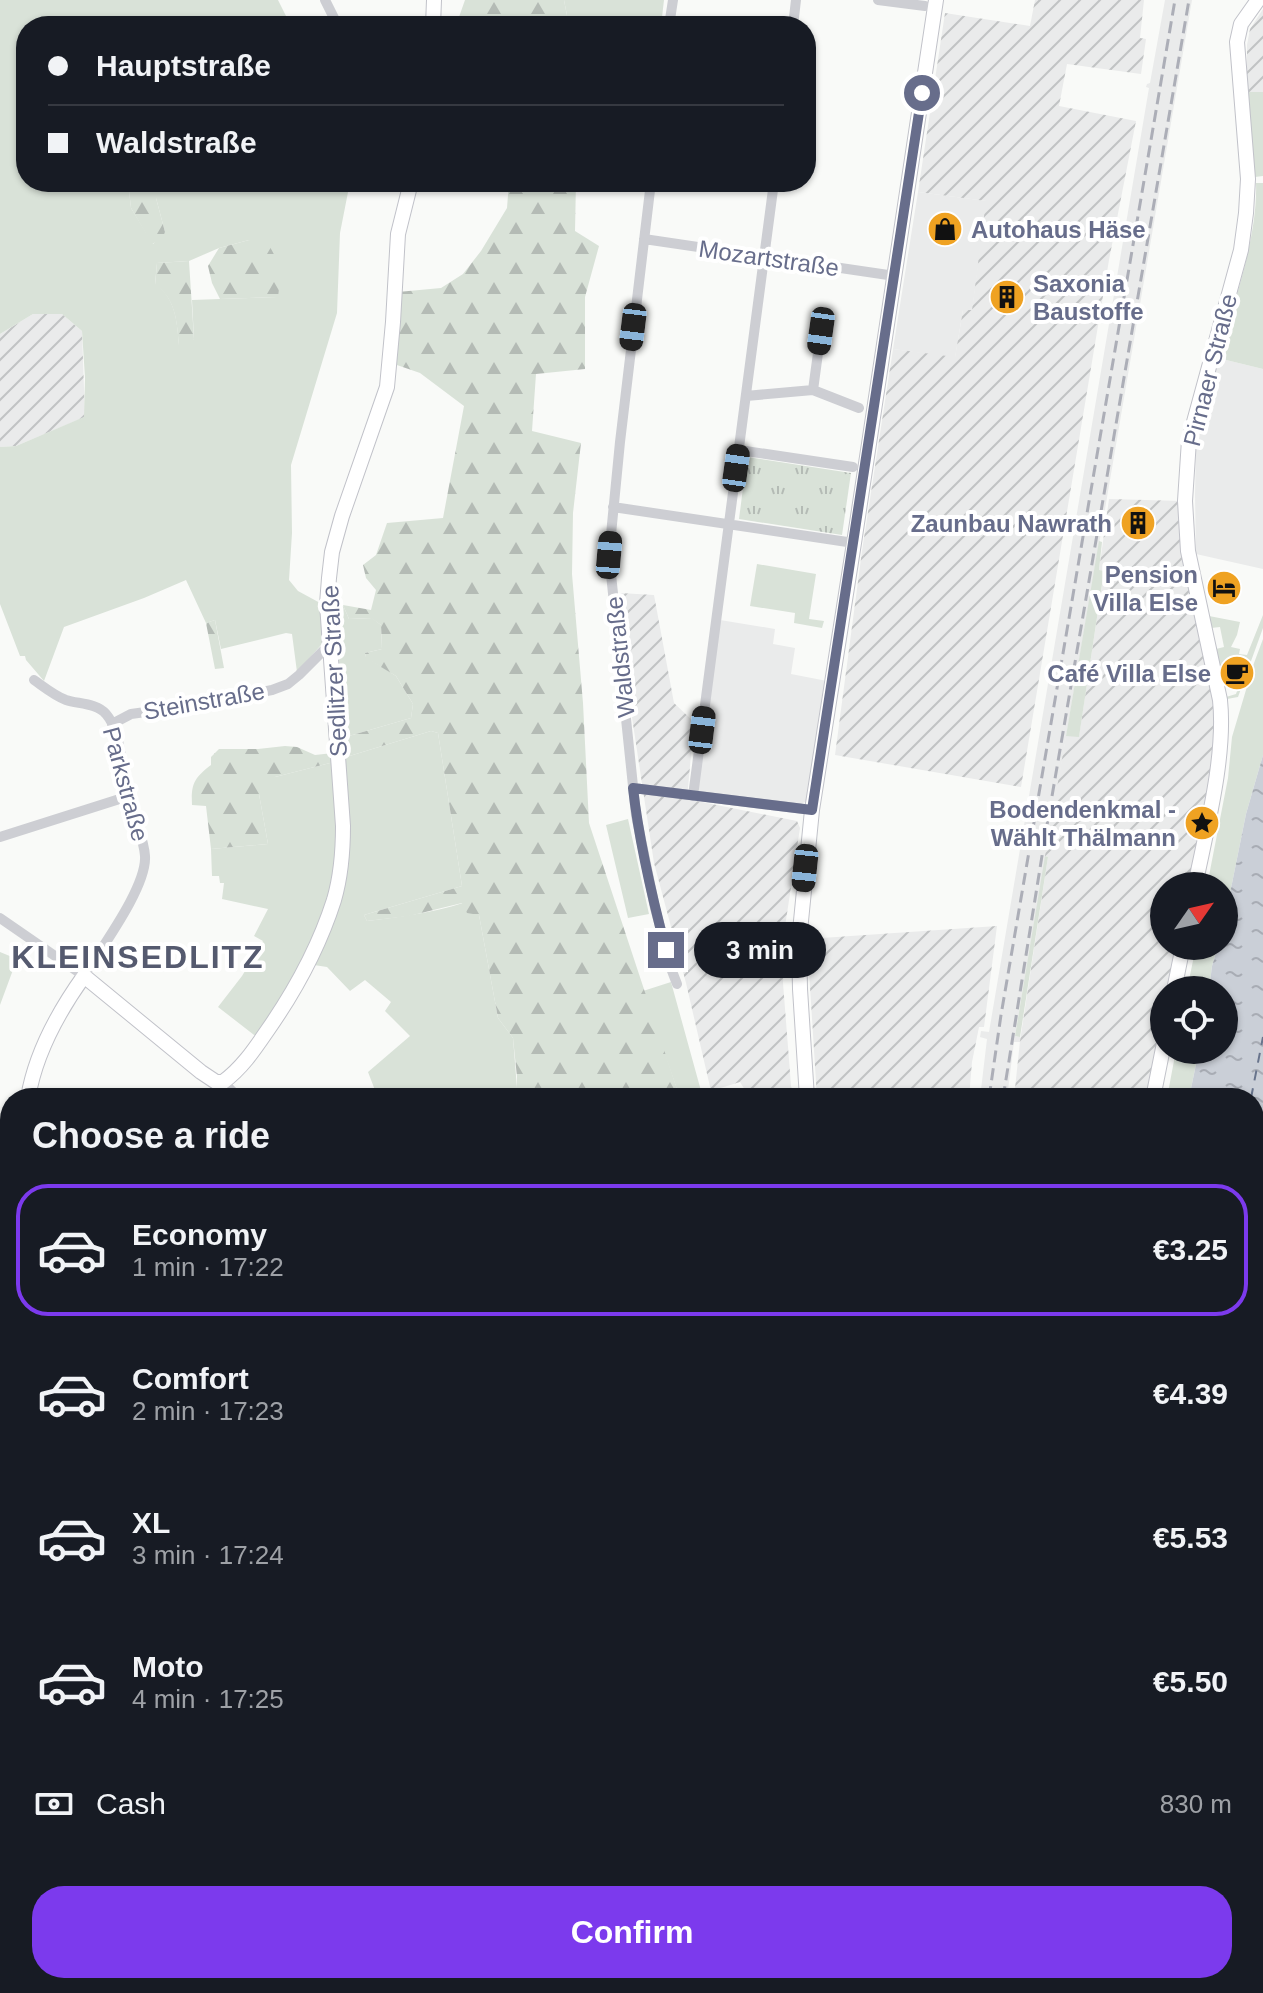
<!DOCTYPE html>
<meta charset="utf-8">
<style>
:root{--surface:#171b24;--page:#242831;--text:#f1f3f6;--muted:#9ea1a6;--line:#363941;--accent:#7c3aed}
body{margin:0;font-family:Helvetica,sans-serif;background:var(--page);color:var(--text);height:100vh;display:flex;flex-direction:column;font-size:30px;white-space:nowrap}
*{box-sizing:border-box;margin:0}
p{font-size:26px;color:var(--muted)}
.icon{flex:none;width:44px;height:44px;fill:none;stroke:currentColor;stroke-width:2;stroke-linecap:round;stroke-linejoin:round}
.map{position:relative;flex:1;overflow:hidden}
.panel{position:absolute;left:0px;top:1088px;width:1264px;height:906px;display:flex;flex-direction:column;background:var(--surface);border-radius:32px 32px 0 0;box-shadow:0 2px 6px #0004}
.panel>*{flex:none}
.hud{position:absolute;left:16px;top:16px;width:800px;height:176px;border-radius:32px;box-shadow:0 2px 6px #0004;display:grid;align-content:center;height:176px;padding:0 32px;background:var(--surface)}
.needle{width:52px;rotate:56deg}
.controls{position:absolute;left:1150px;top:872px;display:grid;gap:16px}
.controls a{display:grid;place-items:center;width:88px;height:88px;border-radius:50%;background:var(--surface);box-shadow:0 2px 6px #0004;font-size:40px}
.end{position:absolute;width:36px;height:36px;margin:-18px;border:10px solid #676d8b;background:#fff;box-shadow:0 0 0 4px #fff}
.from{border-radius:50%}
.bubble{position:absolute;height:56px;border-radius:28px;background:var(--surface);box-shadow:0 2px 6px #0004;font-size:26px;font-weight:800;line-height:56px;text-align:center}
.car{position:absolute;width:24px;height:48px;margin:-24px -12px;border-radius:10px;box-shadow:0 0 6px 2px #0007;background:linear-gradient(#222 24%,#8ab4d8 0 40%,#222 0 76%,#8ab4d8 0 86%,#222 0)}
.hud b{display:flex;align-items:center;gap:28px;height:76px;font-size:30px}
.hud b+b{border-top:2px solid var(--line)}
.hud i{width:20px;height:20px;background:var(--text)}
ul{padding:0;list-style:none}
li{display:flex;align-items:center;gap:24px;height:132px;margin:0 16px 12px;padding:0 16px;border:4px solid transparent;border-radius:32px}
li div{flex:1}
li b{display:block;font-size:30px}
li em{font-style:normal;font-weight:800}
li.on{border-color:var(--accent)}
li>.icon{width:72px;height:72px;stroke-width:1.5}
h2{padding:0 32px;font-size:36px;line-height:96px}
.pay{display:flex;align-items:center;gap:20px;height:88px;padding:0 32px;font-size:30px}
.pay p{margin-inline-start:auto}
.primary-button{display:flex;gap:16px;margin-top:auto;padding:16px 32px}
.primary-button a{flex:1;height:92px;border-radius:32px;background:var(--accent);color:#fff;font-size:32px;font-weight:800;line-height:92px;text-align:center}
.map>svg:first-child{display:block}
</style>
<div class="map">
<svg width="1263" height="1993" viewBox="0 0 1263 1993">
<defs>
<pattern id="industrial-furrows" width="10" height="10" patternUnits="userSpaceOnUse" patternTransform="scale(2)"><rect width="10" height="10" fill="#eaebeb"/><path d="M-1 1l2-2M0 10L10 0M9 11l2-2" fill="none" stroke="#c1c3c4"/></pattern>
<pattern id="forest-firs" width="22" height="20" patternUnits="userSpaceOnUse" patternTransform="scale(2)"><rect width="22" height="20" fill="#d9e2d8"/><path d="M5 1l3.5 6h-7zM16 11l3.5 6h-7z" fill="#b4bbb5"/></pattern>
<pattern id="park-tufts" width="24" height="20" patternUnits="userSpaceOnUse" patternTransform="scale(2)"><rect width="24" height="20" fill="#d9e2d8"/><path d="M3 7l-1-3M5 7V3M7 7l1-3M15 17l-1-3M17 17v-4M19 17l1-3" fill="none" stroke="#b4bbb5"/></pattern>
<pattern id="water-ripples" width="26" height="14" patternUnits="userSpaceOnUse" patternTransform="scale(2)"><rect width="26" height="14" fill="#cacfd7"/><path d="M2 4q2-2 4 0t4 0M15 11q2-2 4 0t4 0" fill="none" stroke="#a8acb4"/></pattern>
</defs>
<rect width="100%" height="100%" fill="#f9faf8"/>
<path fill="#eaebeb" d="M1165 0H1192L1015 1036 1020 1037V1042H1014L1007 1098H980L987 1039 980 1037 981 1031 989 1032 1149 88 1146 87 1147 84 1150 83Z
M918 192 987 201 972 311 963 310 955 358 893 349Z
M1218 358 1263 369V569L1196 554 1195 495 1196 443H1202L1197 440Z
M720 620 775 629 773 644 795 648 791 674 827 681 810 795 805 802 798 805 697 792Z
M1028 1984H1080L1082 1993H1030Z"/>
<path fill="url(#industrial-furrows)" d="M1035 0H1144L1140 38 1146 39 1141 74 1067 64 1059 106 1136 121 1109 260 1021 787 835 755 862 551 893 349 955 357 963 310H972L986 201 918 192 945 13 1030 26Z
M1263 9V92H1247V45L1250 29Z
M33 314H62L82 331 85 417 16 446 0 447V334Z
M1109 499 1182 501 1217 710 1210 777 1189 886H1164V946H1177L1169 990H1164V1015L1148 1098H1014L1020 1041 1048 857 1045 856 1066 736H1079L1104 572 1099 570Z
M620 593 654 595 674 703 694 722 687 799 797 821 800 828 781 953 784 954 783 983 792 1098H746L745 1090 740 1082 711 1091 686 983 654 863 630 704Z
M997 926 984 1027H979L972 1062 969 1098H817L807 939Z
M826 1984H1028L1030 1993H827Z"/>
<path fill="#d9e2d8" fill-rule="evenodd" d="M0 0H278L291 26H26V182H128L131 208 153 244 165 232 156 198V182H350L340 233 337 313 291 465 292 533 289 580 298 591 322 604 324 637 322 644 297 672 292 634 286 633 221 649 215 620 206 623 186 580 144 598 64 627 44 681 26 660 25 656H20L0 604V447L16 446 84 417 85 378 82 331 62 314H33L0 334ZM249 240 277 297 192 300 194 339 179 345C177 322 176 298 155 284L157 263 189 261 219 248Z
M564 0H664L661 26H569Z
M1247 92H1263V176L1255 177Z
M1256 183H1263V369L1218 358C1233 305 1258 238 1256 183Z
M1099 541 1102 542 1099 570 1104 571 1079 737 1066 736Z
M757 564 816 574 809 619 824 621 822 628 794 623 795 613 750 606Z
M334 601 343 605 349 619 372 618 381 625 382 649 365 653 366 657 396 676 413 704 411 718 342 738Z
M1263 615V628L1238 697 1227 699 1226 697 1236 694 1246 664 1219 667 1216 649 1224 647 1220 627 1211 628 1209 616 1240 622 1237 635 1231 647 1240 649 1239 654 1247 655Z
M1263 639V755L1246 814 1224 923V886H1207L1228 778 1232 737 1254 663Z
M431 731 438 733 462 886 364 915 367 921C399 917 432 913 463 903L479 915 498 1018 513 1038 517 1088 496 1098H378L368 1072 410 1036 385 1011 391 1002 365 980 350 991 327 967 314 965 333 921 343 758Z
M334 762 339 828 331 897 308 953 258 1038 218 1007 242 976 263 941 254 936 268 909 222 899 224 883H220L219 876H212L211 849 268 844 259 794 275 777Z
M628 819 649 914 628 918 606 825Z
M1045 856 1048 857 1020 1037 1015 1036Z
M1196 946H1218L1212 966 1209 990H1187Z
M0 952 17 959 0 1005Z
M671 982 703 1098H680L643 991Z
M1176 1050H1199L1189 1098H1167Z
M0 1274 10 1276V1437L0 1433V1358L10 1344 0 1341Z"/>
<path fill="url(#forest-firs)" d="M465 0H564L569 26H462L459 17Z
M128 182H156V198L165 232 162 239 152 244 131 208Z
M509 182H576L575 231 599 246 585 297V369L536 374 532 431 581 443 573 513 572 574 583 703 589 823 680 1098H496L517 1088V1077L513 1038 498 1018 479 915 467 913 462 903 409 916 367 921 364 915 462 886 438 733 431 731 343 758 342 738 411 718 413 704 396 676 366 658 365 653 382 649 381 625 371 618 349 619 343 605 371 610 376 590 366 578 363 565 376 555 387 523 443 518 464 406 420 373 394 364 398 292 441 288 463 274 481 251 507 208Z
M249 240 268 244C281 264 281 274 278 297L220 299 212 283 208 266 219 248Z
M189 261 194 339 186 348 179 346C177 323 176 298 155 285L157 263Z
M215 620 224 668 215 669 206 623Z
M285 746 297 747 315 755 333 753 334 762 275 777 274 792 259 794 268 844 211 849 206 806 192 805C191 784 194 778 211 765V757L219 749H258Z
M709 1984H801V1993H710Z"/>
<path fill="url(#park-tufts)" d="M747 457 851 473 842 535 739 519Z"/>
<path fill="url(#water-ripples)" d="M1263 755V1993H1244L1242 1984H1254V1098H1189L1199 1050H1224V990H1209L1212 966 1218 946H1224V923L1246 814Z"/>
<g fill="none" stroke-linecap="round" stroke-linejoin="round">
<path stroke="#68748c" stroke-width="2" stroke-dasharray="10 8" stroke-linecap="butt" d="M1251 1098 1263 1037
M1254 1835 1263 1864"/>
<defs>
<path id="secondary" d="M433 26 434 0
M1195 886C1206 831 1226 756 1220 700L1188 551 1185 501 1189 440 1241 250 1246 213 1248 179 1237 42 1241 24 1258 0
M1174 990 1183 946
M28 1098C35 1055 59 1011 84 976L201 1072 216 1082H223C242 1068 254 1050 267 1031 295 991 319 947 334 900 341 876 343 851 343 826L327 604 329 578 332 552 342 516 387 387 393 322 398 234 411 182
M807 1098 800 989 799 941 812 810 854 543 936 0
M1153 1098 1164 1043
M0 1199 10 1181
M813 1984 814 1993
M1202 1984 1204 1993"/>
</defs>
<use href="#secondary" stroke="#c1c2c9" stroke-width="16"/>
<path stroke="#cdced3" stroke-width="10" d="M325 0 338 26
M878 0 925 6
M669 26 673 0
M793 26 796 0
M651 182 620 442 609 555 636 815 655 908 672 971 677 984
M644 239 895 276
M813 390 821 331
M746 396 813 390 859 408
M739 450 853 467
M613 507 854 543
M112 724 131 714 189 706 272 690 288 684 299 675 324 650 331 646
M633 788 812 810
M693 796 774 182
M0 837 129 796
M0 918 84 976C101 948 147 887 145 856 144 841 138 828 134 814 131 802 128 790 125 778 120 758 120 730 106 714 97 703 78 704 66 700 55 696 44 687 34 680
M223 1082 239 1098
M0 1487 10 1491"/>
<use href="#secondary" stroke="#fff" stroke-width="14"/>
<path stroke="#acaeb7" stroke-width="3" stroke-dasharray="12 6" stroke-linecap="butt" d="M989 1098 1001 1015 1175 0
M1003 1098 1046 831 1189 0
M1042 1984 1045 1993
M1056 1984 1058 1993"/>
</g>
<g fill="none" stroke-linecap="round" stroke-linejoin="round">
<path stroke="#676d8b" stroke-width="10" d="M666 950C652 897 639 842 633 788L812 810 922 93"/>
</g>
<defs>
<symbol id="shop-disc" viewBox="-11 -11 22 22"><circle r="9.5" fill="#efa222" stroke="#fff"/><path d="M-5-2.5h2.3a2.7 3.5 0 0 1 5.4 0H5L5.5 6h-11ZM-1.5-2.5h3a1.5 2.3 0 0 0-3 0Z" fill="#111"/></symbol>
<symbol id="building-disc" viewBox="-11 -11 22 22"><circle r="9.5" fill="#efa222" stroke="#fff"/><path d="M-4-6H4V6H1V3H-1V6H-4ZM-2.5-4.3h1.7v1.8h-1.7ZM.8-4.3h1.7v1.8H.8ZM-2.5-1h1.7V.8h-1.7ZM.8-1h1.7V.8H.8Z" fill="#111"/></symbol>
<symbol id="hotel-disc" viewBox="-11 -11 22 22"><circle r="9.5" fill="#efa222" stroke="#fff"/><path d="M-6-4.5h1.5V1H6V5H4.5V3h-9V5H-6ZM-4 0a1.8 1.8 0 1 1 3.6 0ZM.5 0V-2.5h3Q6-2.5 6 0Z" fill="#111"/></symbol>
<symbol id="cafe-disc" viewBox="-11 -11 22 22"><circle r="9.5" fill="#efa222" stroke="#fff"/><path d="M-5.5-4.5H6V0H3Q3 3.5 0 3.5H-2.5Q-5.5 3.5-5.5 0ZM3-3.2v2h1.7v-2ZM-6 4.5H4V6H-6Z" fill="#111"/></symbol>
<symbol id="sight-disc" viewBox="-11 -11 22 22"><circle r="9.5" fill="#efa222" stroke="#fff"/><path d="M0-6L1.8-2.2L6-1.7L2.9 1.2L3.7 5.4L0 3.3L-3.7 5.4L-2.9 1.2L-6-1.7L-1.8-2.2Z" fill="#111"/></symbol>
</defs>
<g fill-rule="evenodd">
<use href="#shop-disc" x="925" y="209" width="40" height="40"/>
<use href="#building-disc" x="987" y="277" width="40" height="40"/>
<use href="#building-disc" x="1118" y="503" width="40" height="40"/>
<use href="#hotel-disc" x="1204" y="568" width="40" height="40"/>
<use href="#cafe-disc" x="1217" y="653" width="40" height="40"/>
<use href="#sight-disc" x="1182" y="803" width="40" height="40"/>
</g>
<g text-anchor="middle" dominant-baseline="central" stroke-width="8" stroke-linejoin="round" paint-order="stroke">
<g font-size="24" font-weight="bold" fill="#676d8b" stroke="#fff" text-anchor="end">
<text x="971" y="229" text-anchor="start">Autohaus Häse</text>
<text x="1033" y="283" text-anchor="start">Saxonia<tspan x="1033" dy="28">Baustoffe</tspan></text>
<text x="1112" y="523">Zaunbau Nawrath</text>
<text x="1198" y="574">Pension<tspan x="1198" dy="28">Villa Else</tspan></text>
<text x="1211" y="673">Café Villa Else</text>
<text x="1176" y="809">Bodendenkmal -<tspan x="1176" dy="28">Wählt Thälmann</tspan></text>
</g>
<g font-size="24" fill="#676d8b" stroke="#fff">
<text transform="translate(769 258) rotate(8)">Mozartstraße</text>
<text transform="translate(1210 370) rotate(-76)">Pirnaer Straße</text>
<text transform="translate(620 657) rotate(-96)">Waldstraße</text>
<text transform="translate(334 671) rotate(-93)">Sedlitzer Straße</text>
<text transform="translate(204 701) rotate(-10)">Steinstraße</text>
<text transform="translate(126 784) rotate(75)">Parkstraße</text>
</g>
<g font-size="32" font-weight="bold" letter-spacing="2" fill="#555a6f" stroke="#fff">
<text x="138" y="957">KLEINSEDLITZ</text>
</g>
</g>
</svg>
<div class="controls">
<a><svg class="needle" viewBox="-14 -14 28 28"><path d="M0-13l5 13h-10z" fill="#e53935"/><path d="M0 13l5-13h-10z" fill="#9ea1a6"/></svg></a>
<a><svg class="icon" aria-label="locate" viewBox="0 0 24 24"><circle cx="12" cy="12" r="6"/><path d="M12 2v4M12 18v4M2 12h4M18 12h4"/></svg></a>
</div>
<i class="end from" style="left:922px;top:93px"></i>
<i class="end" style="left:666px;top:950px"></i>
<div class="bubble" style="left:694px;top:922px;width:132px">3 min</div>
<i class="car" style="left:633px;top:327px;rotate:187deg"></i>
<i class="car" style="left:821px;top:331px;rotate:188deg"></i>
<i class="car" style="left:736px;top:468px;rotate:8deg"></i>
<i class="car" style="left:609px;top:555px;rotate:5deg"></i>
<i class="car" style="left:702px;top:730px;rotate:7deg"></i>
<i class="car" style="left:805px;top:868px;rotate:186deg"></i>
<div class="hud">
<b><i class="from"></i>Hauptstraße</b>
<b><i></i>Waldstraße</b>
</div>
<section class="panel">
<h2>Choose a ride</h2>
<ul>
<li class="on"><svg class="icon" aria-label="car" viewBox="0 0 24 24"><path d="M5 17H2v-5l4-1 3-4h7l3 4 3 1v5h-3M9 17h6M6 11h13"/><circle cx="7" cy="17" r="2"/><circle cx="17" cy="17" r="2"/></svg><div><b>Economy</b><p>1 min · 17:22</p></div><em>€3.25</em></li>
<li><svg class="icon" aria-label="car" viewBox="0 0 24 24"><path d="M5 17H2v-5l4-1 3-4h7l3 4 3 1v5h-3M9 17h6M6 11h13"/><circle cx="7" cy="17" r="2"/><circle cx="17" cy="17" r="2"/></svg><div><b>Comfort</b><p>2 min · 17:23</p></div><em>€4.39</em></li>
<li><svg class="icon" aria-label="car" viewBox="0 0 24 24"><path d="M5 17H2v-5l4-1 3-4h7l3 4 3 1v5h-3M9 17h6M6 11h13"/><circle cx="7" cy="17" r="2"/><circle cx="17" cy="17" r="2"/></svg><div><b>XL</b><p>3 min · 17:24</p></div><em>€5.53</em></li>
<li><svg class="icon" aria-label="car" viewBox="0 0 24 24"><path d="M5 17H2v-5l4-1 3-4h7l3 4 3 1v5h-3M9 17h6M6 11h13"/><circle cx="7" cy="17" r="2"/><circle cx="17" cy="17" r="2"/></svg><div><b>Moto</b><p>4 min · 17:25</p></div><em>€5.50</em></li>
</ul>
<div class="pay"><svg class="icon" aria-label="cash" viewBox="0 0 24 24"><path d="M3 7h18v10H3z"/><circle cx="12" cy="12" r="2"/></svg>Cash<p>830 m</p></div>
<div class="primary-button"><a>Confirm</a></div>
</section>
</div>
